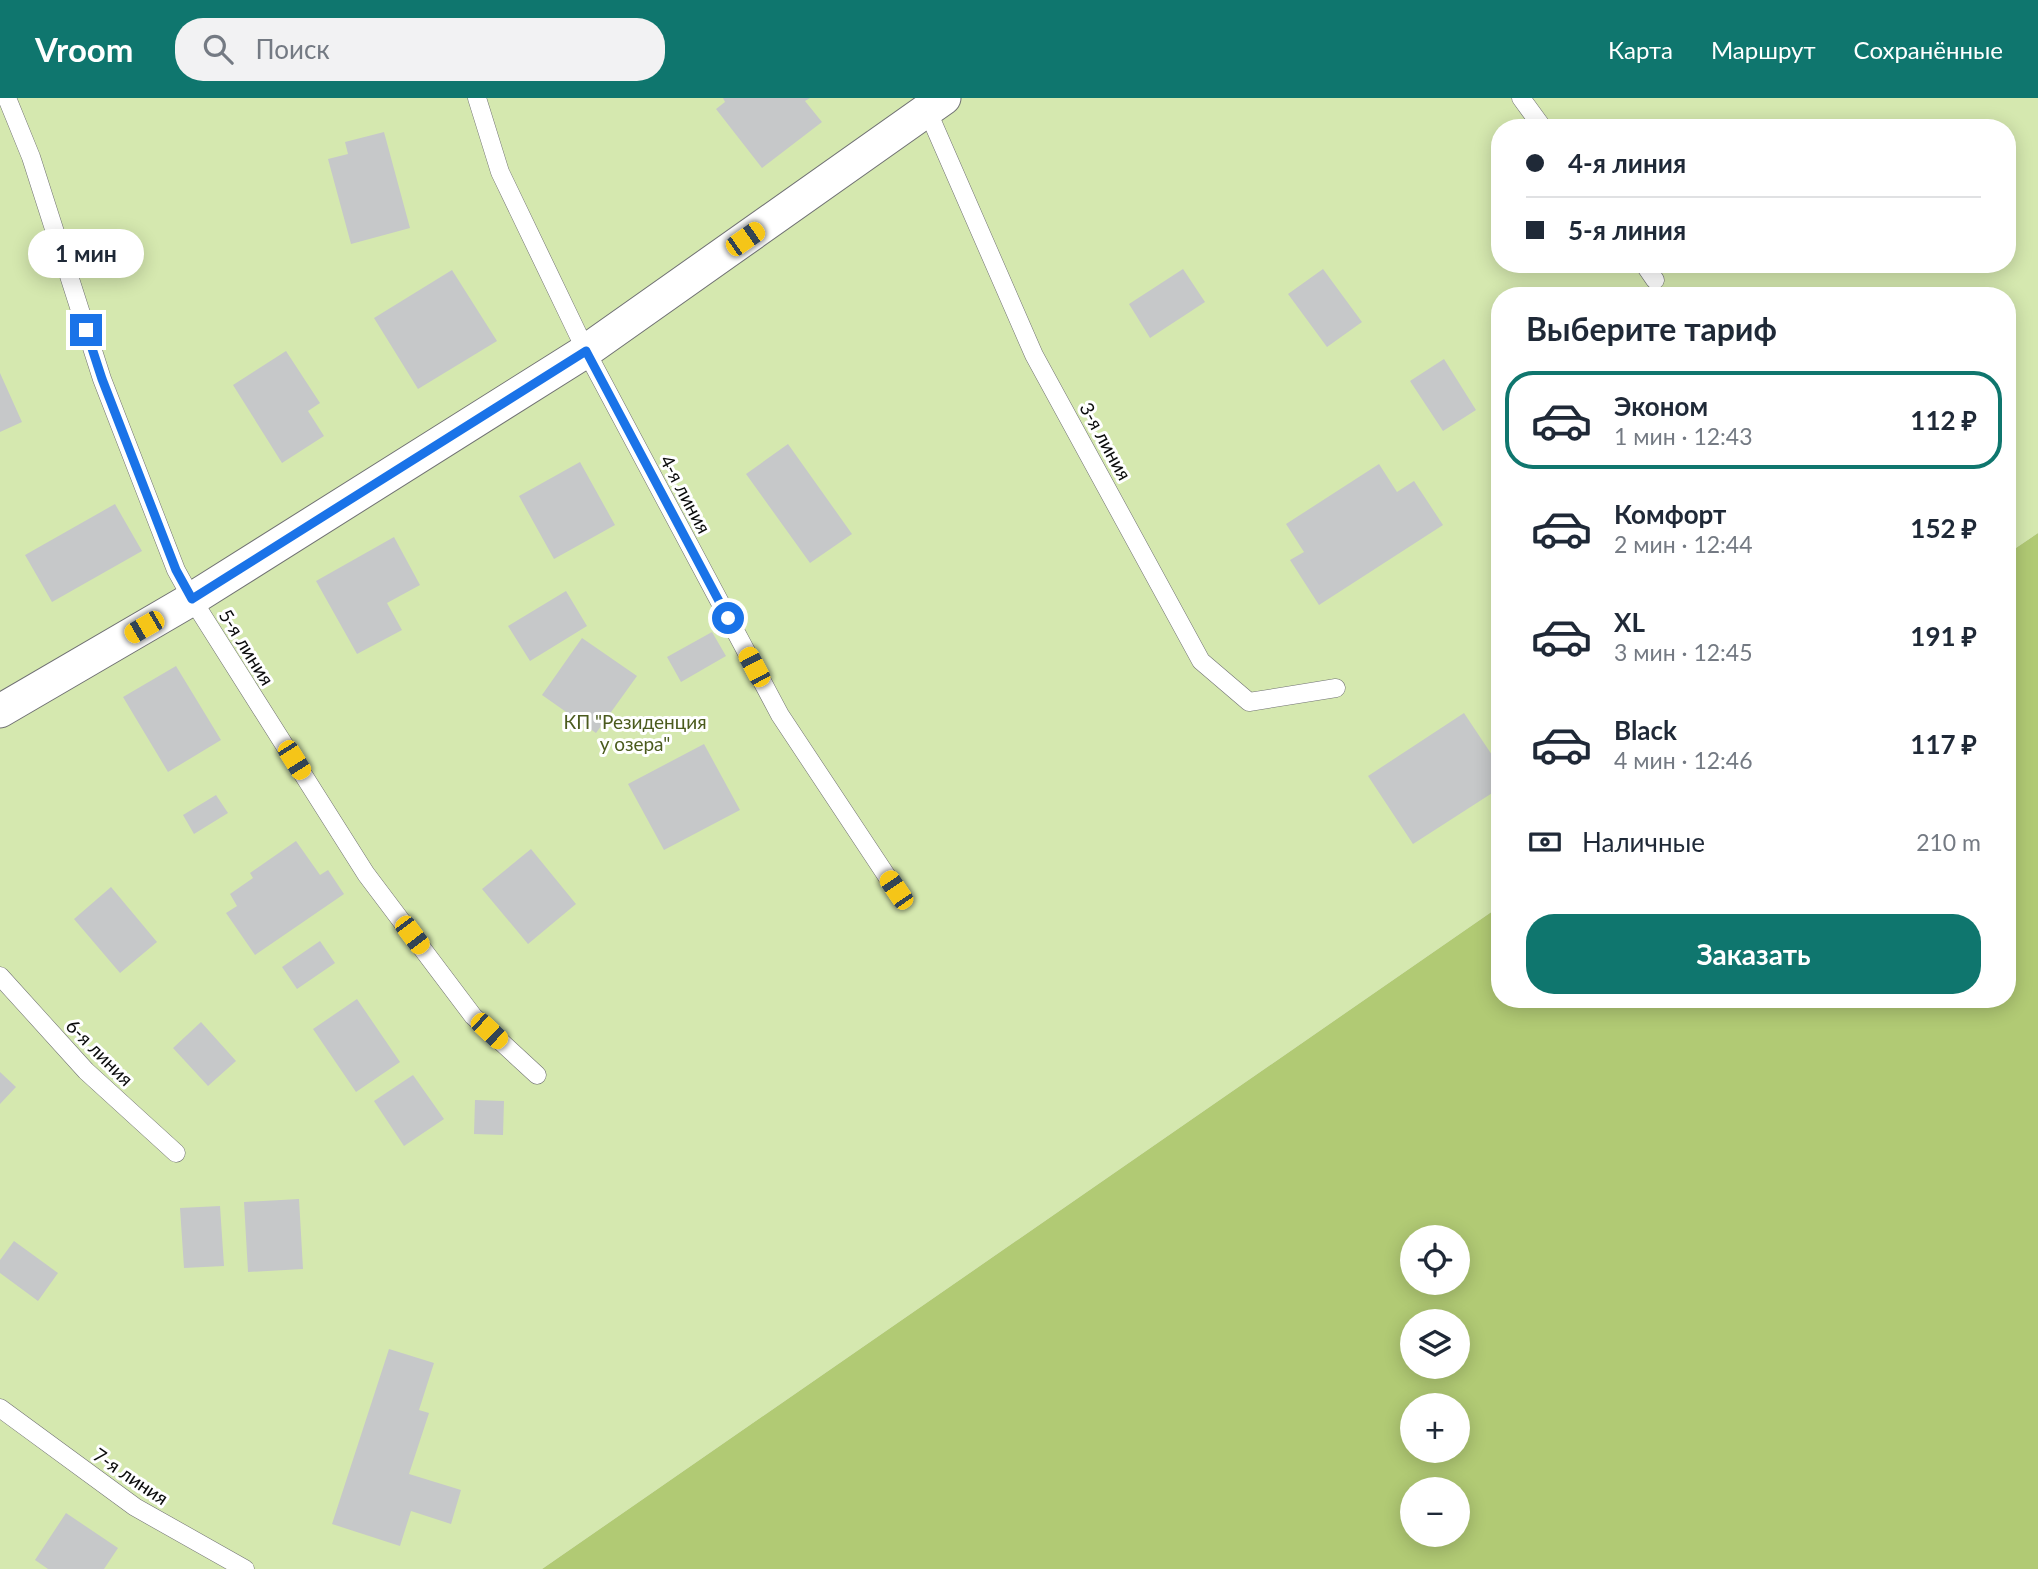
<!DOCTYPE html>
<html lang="ru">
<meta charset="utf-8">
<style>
:root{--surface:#fff;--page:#f2f2f3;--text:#1f2937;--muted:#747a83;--line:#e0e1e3;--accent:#0f766e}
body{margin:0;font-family:Lato,sans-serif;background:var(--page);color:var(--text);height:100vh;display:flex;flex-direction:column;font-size:26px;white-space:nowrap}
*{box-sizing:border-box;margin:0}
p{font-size:23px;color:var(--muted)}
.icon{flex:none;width:38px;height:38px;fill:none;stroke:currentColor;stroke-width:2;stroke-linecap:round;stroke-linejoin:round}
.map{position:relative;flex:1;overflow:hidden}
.details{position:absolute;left:1491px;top:189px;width:525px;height:721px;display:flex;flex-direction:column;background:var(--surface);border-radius:28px;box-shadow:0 4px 18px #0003}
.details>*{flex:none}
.hud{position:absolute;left:1491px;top:21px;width:525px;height:154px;border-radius:28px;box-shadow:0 4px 18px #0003;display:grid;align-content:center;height:154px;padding:0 35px;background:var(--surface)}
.controls{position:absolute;left:1400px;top:1127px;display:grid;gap:14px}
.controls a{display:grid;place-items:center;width:70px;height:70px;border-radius:50%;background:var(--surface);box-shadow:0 4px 18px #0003;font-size:35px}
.end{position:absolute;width:32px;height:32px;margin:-16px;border:9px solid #1a73e8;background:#fff;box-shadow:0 0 0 4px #fff}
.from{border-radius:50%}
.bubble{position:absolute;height:49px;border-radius:24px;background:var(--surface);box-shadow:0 4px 18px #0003;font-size:23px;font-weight:700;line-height:49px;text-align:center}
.car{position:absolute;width:21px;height:42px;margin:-21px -10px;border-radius:9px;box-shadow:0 0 5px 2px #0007;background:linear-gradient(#f5c518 24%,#345 0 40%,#f5c518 0 76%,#345 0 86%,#f5c518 0)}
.hud b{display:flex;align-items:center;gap:24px;height:66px;font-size:26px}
.hud b+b{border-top:2px solid var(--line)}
.hud i{width:18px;height:18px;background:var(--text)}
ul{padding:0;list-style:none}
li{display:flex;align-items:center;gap:21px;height:98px;margin:0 14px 10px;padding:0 21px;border:4px solid transparent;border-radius:28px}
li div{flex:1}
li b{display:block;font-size:26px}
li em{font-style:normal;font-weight:700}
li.active{border-color:var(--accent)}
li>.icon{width:63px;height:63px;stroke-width:1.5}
h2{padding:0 35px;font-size:32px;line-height:84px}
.pay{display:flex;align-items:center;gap:18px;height:77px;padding:0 35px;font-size:26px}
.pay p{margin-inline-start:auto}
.button{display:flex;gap:14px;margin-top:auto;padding:14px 35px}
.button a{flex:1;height:80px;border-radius:28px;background:var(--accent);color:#fff;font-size:28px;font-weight:700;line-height:80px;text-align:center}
header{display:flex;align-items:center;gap:42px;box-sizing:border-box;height:98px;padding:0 35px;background:var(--accent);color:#fff}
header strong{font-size:33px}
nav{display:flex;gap:38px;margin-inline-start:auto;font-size:24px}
.search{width:490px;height:63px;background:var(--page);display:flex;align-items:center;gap:18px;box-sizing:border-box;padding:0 24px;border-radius:28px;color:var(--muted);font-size:26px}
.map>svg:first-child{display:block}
</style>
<header>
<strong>Vroom</strong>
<div class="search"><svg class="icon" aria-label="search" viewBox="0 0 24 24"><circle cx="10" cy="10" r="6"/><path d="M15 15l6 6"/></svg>Поиск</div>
<nav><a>Карта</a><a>Маршрут</a><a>Сохранённые</a></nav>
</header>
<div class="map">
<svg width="2038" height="1471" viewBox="0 0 2038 1471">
<rect width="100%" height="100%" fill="#f4f5f7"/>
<path fill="#d5e8af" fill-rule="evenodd" d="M0 0H2038V435L2007 456V198H1500V808L542 1471H0ZM1500 30H2007V166H1500Z"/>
<path fill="#b1ca74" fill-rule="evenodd" d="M2038 435V1471H542L1500 808V901H2007V456ZM1412 1139H1458V1185H1412ZM1412 1223H1458V1269H1412ZM1412 1307H1458V1353H1412ZM1412 1391H1458V1437H1412Z"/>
<path fill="#c6c8c9" d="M723 0H810L805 3 822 24 762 70 716 11 725 4Z
M384 34 410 130 351 146 328 61 348 56 345 44Z
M1183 171 1205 204 1150 240 1129 206Z
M1323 171 1362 224 1327 249 1288 196Z
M452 172 497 243 418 291 374 220Z
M286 253 320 305 308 313 324 338 282 365 233 287Z
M1444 261 1476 312 1443 333 1410 283Z
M0 275 22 324 0 334Z
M788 346 852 436 810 465 746 376Z
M580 364 615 427 554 461 519 398Z
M1379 366 1397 394 1414 383 1443 427 1319 507 1290 462 1304 454 1286 426Z
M115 406 142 453 52 504 25 457Z
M394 439 420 487 387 505 402 532 357 556 316 483Z
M566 493 587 528 530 563 508 528Z
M712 534 726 558 681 584 667 559Z
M582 540 637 578 596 635 542 597Z
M176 568 221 642 168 674 123 599Z
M1464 615 1500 669V690L1413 746 1368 678Z
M704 646 740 712 664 752 628 686Z
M216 697 228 715 194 736 183 717Z
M296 743 320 777 328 772 344 796 255 857 226 815 237 808 230 796 253 780 250 775Z
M531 751 576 806 528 846 482 791Z
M111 789 157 844 120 875 74 821Z
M320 843 335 865 297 891 282 869Z
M357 901 400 964 356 994 313 931Z
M201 924 236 963 208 988 173 950Z
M0 974 16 989 0 1006Z
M413 977 444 1021 404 1048 374 1003Z
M475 1002 504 1003 503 1037 474 1036Z
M299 1101 303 1171 248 1174 244 1104Z
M220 1108 224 1168 184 1170 180 1110Z
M14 1143 58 1175 38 1203 0 1175V1162Z
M389 1251 434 1265 419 1312 429 1315 409 1376 461 1392 451 1426 411 1413 400 1448 332 1426Z
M66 1415 118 1450 104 1471H48L35 1462Z"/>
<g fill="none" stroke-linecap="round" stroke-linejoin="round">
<defs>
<path id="lane" d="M7 0 31 59 102 281 176 472 192 501 366 776 473 918 537 977
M477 0 500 74 586 253 780 617 896 792
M1521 0 1543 30
M925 7 1034 257 1201 563 1249 604 1336 590
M1644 166 1655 182
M0 878 86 973 176 1055
M0 1310 135 1409 245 1471"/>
<path id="street" d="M0 613 192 501 586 253 944 0"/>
</defs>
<use href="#lane" stroke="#707173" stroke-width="19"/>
<use href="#street" stroke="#707173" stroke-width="35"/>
<use href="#lane" stroke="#fff" stroke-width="18"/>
<use href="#street" stroke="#fff" stroke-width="33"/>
</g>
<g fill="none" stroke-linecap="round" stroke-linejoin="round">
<path stroke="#1a73e8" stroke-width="9" d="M86 232 102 281 176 472 192 501 586 253 728 520"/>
</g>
<g text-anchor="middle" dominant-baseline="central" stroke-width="6" stroke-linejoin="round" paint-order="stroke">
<g font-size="19" fill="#0b0c0c" stroke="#fff">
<text transform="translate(1106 343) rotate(61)">3-я линия</text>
<text transform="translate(686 396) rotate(62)">4-я линия</text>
<text transform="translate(247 549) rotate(58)">5-я линия</text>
<text transform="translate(100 954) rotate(45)">6-я линия</text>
<text transform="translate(131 1378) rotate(34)">7-я линия</text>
</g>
<g font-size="19" fill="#4b5b1e" stroke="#fff">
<text x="635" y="623">КП "Резиденция<tspan x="635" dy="22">у озера"</tspan></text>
</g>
</g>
</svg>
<div class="controls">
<a><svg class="icon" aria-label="locate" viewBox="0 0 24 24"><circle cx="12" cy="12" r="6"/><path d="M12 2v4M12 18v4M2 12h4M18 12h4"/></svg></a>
<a><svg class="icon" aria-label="layers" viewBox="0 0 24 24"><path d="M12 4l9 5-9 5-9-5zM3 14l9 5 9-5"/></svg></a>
<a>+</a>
<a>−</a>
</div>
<i class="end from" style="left:728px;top:520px"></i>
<i class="end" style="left:86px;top:232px"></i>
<div class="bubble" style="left:28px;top:131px;width:116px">1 мин</div>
<i class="car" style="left:745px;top:141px;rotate:55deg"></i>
<i class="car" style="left:144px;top:529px;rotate:240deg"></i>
<i class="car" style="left:754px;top:569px;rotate:332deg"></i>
<i class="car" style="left:294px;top:662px;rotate:148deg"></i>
<i class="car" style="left:896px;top:792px;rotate:326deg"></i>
<i class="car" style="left:412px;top:837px;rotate:143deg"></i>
<i class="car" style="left:489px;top:933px;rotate:133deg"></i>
<div class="hud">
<b><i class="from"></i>4-я линия</b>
<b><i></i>5-я линия</b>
</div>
<section class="details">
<h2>Выберите тариф</h2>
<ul>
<li class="active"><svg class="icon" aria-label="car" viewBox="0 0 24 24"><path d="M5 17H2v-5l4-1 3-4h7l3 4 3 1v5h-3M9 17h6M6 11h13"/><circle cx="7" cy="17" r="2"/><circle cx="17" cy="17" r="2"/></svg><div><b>Эконом</b><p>1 мин · 12:43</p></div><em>112 ₽</em></li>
<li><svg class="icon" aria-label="car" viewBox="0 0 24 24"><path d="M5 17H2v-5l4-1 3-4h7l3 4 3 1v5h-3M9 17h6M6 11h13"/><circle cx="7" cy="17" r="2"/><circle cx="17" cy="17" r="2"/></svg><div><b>Комфорт</b><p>2 мин · 12:44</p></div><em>152 ₽</em></li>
<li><svg class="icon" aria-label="car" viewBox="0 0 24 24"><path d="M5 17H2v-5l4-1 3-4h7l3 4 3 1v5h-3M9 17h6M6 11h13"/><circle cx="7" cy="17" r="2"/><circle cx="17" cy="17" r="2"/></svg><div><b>XL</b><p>3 мин · 12:45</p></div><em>191 ₽</em></li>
<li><svg class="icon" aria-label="car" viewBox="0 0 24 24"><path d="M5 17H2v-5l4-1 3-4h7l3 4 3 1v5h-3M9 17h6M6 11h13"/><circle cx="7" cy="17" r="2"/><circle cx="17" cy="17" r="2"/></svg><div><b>Black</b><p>4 мин · 12:46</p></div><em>117 ₽</em></li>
</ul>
<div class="pay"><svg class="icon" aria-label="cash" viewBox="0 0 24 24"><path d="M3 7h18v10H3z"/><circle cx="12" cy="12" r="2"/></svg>Наличные<p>210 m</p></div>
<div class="button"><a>Заказать</a></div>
</section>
</div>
